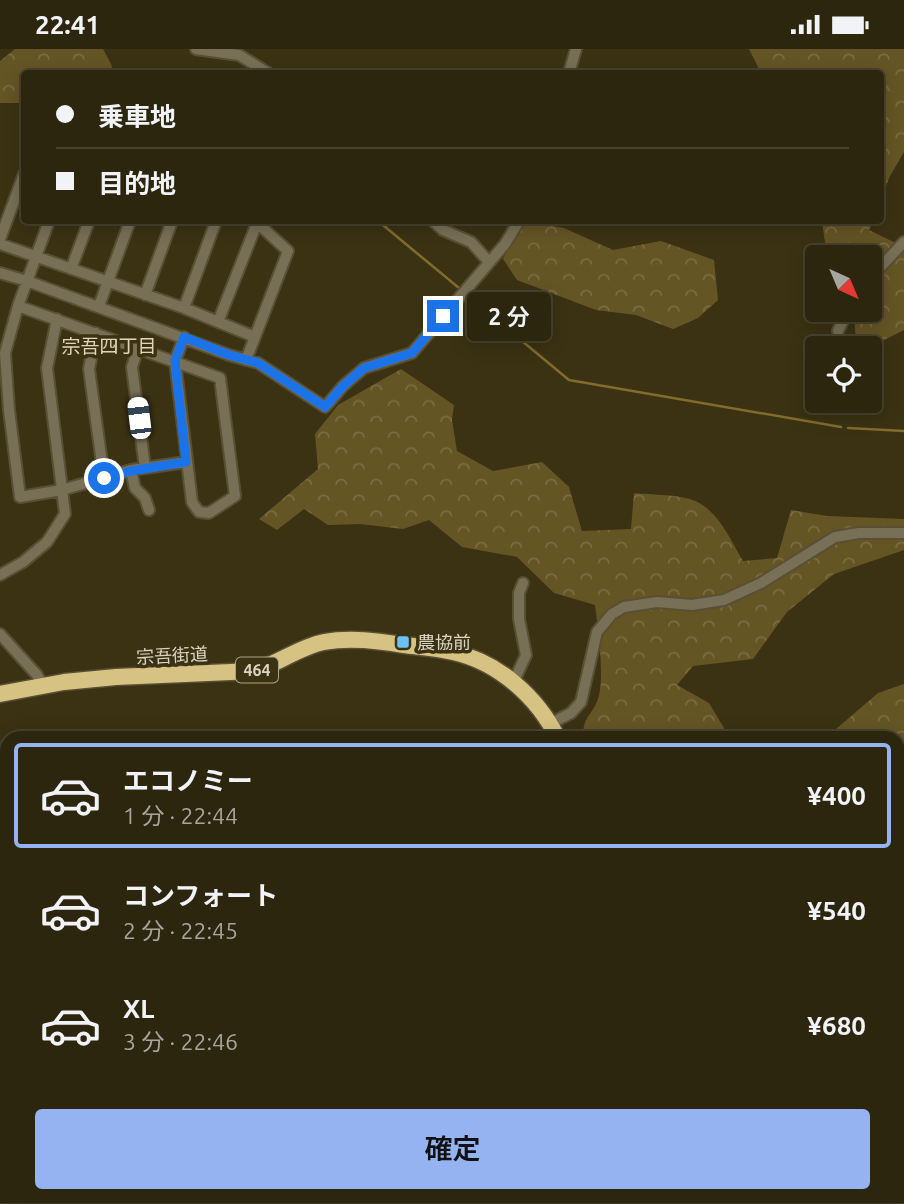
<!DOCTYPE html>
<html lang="ja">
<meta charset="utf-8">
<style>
:root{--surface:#2c260f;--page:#342e18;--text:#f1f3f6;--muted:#a6a59e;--line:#48432f;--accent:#95b2f1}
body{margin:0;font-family:Ubuntu,"Noto Sans JP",sans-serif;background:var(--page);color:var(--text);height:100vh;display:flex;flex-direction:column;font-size:26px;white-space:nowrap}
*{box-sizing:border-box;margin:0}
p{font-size:23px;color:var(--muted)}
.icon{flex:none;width:38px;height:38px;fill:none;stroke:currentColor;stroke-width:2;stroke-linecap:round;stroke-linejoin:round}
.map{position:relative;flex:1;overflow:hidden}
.drawer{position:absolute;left:0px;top:682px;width:905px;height:472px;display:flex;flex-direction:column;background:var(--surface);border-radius:21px 21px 0 0;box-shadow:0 4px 18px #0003,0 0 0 2px var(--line)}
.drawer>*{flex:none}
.top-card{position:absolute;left:21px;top:21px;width:863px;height:154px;border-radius:7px;box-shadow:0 4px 18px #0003,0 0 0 2px var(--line);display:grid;align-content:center;height:154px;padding:0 35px;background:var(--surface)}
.needle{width:46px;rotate:136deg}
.buttons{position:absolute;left:805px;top:196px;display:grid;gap:14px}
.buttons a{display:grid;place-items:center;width:77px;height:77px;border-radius:7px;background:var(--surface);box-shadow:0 4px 18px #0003,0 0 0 2px var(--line);font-size:35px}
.end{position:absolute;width:32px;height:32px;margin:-16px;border:9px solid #1a73e8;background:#fff;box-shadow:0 0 0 4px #fff}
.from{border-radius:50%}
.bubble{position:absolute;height:49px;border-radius:7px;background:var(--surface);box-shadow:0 4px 18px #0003,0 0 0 2px var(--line);font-size:23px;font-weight:600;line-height:49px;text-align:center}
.car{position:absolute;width:21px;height:42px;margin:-21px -10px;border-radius:9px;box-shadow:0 0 5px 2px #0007;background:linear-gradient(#fff 24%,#345 0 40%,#fff 0 76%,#345 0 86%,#fff 0)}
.top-card b{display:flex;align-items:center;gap:24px;height:66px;font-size:26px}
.top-card b+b{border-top:2px solid var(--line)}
.top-card i{width:18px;height:18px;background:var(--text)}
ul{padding:12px 0 0;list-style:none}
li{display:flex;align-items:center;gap:21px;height:105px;margin:0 14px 10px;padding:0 21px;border:4px solid transparent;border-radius:7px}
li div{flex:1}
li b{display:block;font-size:26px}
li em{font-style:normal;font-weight:600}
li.active{border-color:var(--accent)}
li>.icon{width:63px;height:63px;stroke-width:1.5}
.cta{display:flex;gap:14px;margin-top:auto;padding:14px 35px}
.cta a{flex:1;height:80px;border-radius:7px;background:var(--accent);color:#111;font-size:28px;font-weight:600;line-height:80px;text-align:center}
.status{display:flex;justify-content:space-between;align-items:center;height:49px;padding:0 35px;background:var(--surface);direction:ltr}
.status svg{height:19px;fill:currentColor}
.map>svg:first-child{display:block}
</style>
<div class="status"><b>22:41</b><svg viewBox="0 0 49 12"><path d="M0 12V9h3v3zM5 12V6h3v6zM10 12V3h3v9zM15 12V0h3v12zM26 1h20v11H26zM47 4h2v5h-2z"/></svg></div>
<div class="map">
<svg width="904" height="1155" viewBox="0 0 904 1155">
<defs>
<pattern id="forest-crowns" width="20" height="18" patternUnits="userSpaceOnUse" patternTransform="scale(1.75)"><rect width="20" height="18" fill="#645525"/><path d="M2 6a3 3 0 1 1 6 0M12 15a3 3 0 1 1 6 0" fill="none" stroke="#7a6d43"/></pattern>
</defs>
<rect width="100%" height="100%" fill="#3b3214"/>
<path fill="url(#forest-crowns)" d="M15 0H103L112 17 111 24H24V54H0V12Z
M749 0H904V103L890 127 880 152V24H787L759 20Z
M526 172 564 179 613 201 661 192 714 211 718 251 698 269 673 280 636 266 596 261 517 231 503 210 516 184Z
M822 172H873L869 181 904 198V281L870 298 856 296 854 261H870V208H827Z
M401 320 454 356 452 371 457 402 493 422 542 413 569 438 582 482 631 480 634 444C652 446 673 445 690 450 717 458 730 490 743 512L777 509 791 461 827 467 904 470V501L834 525 787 563 753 610 693 617 677 636 709 654 730 689H584C581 669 592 667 598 650 605 630 598 578 595 556L554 544 517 508 462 498 429 471 403 480 360 475 328 476 304 460 277 481 259 470 318 420 315 385 338 356Z
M904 635V1155H843L849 1148H898V690H836V680L878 644Z
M110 1148H178V1155H104Z
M550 1148H812L808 1155H555Z"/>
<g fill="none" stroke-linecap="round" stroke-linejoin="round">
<path stroke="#806c2d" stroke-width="2.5" d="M378 172 459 239
M468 247 569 331 841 378
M848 379 904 382"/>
<defs>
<path id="minor" d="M196 0 239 6 268 24
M569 24 576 0
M49 172 18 257 5 304 9 361 20 448 62 441 131 421 186 413
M433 172 443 181 471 193 489 213
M0 190 24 125
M0 195 184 259 255 288
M71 220 89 172
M0 224 27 232 229 306 258 314 325 358 343 337 364 319 412 304 505 195 519 172
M870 229 904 193
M145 246 172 172
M18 257 220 329 235 447 209 464 199 463 192 453 175 312 184 288
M99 257 130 172
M184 259 216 172
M218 273 257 174
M838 282 848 261
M96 284 89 320 104 429
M138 299 132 318 145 419
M246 311 288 202 255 172
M131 421 135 439 145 449 149 461
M0 526 23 513 47 493 65 465 47 319 57 270
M0 585 37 626 43 637
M513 634 526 606 519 570V544L523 534
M550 675 571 664 581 653 597 583 612 565 624 558 657 553 692 556 724 551 761 534 835 488 859 484H904
M0 794 7 802
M0 843 7 838
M0 900 7 912
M315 1148 316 1155"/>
<path id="highway" d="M0 645 64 633 116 628 254 622C278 615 299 598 324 593 350 588 378 592 404 596 420 598 437 599 453 603 498 613 538 648 558 690
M898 1109 904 1116"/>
</defs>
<use href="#minor" stroke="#584f34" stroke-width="14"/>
<use href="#highway" stroke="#584f34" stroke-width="19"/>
<use href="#minor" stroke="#776f56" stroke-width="10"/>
<use href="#highway" stroke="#d6c282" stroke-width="16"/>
</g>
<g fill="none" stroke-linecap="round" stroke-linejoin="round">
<path stroke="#1a73e8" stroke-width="9" d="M104 429 131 422 186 413 175 312 184 288 229 306 258 314 325 358 343 337 364 319 412 304 443 267"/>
</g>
<rect fill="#6cc3f2" stroke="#3b3214" stroke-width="2.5" x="396" y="586" width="14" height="14" rx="3.5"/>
<g text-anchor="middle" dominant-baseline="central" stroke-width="7" stroke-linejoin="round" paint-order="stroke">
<rect fill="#3b3214" stroke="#aaa38e" stroke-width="2" x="236" y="608.5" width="42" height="25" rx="5"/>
<g font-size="16" font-weight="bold" fill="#dad4c3">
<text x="257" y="621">464</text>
</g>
<g font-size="18" fill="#dad4c3" stroke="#3b3214" text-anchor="start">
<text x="417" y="593">農協前</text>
</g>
<g font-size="18" fill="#dad4c3" stroke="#3b3214">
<text transform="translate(172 606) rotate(-3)">宗吾街道</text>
</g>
<g font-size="19" fill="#e1d5b3" stroke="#3b3214">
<text x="109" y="297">宗吾四丁目</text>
</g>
</g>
</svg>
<div class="buttons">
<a><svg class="needle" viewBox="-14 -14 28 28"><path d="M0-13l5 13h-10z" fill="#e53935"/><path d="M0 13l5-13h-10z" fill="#a6a59e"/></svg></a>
<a><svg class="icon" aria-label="locate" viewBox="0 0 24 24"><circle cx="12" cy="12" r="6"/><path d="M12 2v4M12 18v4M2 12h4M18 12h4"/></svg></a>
</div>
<i class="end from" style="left:104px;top:429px"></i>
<i class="end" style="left:443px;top:267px"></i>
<div class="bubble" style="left:467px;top:243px;width:84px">2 分</div>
<i class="car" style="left:139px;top:369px;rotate:353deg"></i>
<div class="top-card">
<b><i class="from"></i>乗車地</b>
<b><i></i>目的地</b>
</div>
<section class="drawer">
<ul>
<li class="active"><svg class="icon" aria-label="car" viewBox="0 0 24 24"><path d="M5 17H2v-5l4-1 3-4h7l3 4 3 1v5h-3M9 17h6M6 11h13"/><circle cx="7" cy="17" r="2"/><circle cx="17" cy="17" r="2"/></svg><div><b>エコノミー</b><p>1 分 · 22:44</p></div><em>¥400</em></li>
<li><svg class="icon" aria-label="car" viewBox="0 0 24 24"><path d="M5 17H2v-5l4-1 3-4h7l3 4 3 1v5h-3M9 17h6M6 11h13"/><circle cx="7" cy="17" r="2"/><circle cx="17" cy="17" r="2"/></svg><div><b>コンフォート</b><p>2 分 · 22:45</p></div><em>¥540</em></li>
<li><svg class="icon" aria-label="car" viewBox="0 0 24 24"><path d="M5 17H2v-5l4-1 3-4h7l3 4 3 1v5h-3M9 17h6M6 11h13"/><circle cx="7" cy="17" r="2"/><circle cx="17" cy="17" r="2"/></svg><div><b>XL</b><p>3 分 · 22:46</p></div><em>¥680</em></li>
</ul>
<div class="cta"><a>確定</a></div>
</section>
</div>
